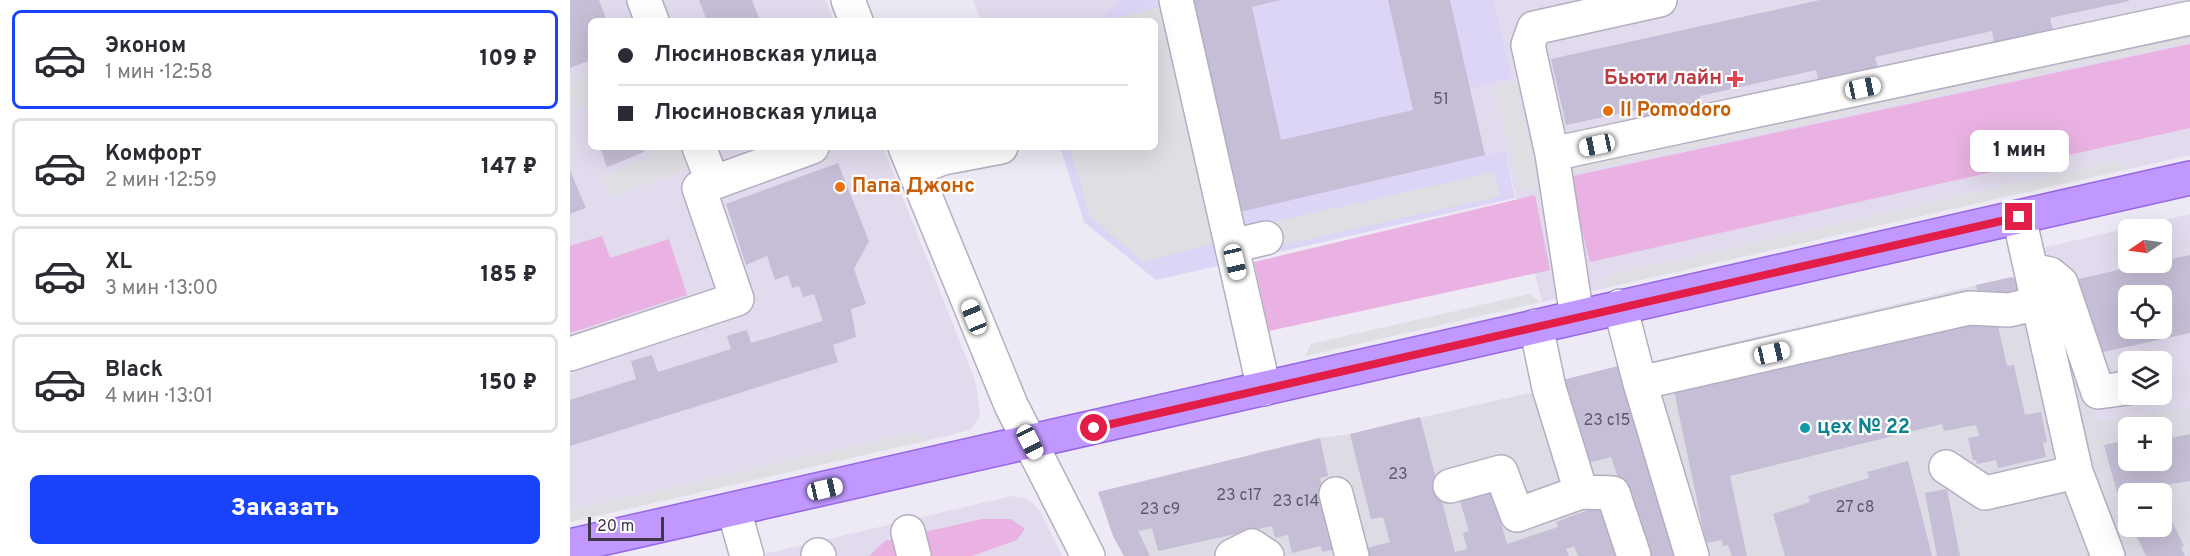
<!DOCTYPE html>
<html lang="ru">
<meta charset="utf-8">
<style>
:root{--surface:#fff;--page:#f2f2f3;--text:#2b2b33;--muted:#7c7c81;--line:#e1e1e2;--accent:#1942fb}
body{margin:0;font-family:Overpass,sans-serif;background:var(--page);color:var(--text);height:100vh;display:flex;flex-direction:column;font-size:22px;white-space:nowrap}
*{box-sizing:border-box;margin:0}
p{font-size:20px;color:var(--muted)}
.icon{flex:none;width:33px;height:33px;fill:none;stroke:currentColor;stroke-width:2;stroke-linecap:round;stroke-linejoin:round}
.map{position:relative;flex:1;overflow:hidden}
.sheet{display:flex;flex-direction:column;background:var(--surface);width:570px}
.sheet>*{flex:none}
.banner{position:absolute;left:18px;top:18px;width:570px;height:132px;border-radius:9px;box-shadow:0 6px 24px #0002;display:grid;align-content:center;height:132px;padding:0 30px;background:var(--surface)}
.needle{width:39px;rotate:257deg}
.fabs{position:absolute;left:1548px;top:219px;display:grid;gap:12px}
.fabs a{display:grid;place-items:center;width:54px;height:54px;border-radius:9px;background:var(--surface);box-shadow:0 6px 24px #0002;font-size:30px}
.scale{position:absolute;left:18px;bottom:15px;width:76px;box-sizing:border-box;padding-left:6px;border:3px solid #3c3749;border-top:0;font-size:16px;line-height:21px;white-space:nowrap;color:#3c3749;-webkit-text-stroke:4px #fff;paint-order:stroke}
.end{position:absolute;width:27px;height:27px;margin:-14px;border:8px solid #e11d48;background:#fff;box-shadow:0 0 0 3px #fff}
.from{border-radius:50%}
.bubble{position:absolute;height:42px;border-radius:9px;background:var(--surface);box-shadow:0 6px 24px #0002;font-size:20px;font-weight:800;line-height:42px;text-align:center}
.car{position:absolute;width:18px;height:36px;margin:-18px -9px;border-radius:8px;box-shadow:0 0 4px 2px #0007;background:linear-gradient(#fff 24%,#345 0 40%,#fff 0 76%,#345 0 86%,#fff 0)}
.banner b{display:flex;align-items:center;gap:21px;height:57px;font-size:22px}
.banner b+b{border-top:2px solid var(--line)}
.banner i{width:15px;height:15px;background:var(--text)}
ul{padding:10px 0 0;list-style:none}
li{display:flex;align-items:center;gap:18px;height:99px;margin:0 12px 9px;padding:0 18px;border:3px solid var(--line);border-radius:9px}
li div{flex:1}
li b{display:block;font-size:22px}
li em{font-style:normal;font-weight:800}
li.on{border-color:var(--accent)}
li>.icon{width:54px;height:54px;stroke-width:1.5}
.button{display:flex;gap:12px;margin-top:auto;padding:12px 30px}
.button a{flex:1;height:69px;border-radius:9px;background:var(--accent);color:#fff;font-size:24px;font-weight:800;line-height:69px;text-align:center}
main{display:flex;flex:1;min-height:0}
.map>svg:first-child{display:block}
</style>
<main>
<section class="sheet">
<ul>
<li class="on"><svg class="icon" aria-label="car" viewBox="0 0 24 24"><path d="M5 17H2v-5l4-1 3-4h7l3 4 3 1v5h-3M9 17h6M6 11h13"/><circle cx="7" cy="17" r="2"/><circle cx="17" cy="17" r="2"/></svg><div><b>Эконом</b><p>1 мин · 12:58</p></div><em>109 ₽</em></li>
<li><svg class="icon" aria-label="car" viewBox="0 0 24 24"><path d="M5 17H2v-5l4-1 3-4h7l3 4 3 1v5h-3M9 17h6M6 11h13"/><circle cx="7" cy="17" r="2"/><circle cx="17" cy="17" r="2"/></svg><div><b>Комфорт</b><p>2 мин · 12:59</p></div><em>147 ₽</em></li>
<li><svg class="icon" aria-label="car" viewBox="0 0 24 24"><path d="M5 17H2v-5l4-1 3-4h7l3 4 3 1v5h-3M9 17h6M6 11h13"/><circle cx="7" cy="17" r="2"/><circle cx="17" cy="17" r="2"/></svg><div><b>XL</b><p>3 мин · 13:00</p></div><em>185 ₽</em></li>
<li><svg class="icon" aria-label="car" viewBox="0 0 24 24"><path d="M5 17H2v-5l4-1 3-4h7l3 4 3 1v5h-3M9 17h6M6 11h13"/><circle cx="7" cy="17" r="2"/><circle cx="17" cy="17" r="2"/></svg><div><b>Black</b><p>4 мин · 13:01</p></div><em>150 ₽</em></li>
</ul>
<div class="button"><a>Заказать</a></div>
</section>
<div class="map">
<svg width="1620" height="556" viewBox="0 0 1620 556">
<rect width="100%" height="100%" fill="#ede9f5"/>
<path fill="#e1dbed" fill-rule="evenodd" d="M0 0H256L264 21H21V147H313L404 378 407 390 410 416 400 430 360 440 345 432 3 510 0 515Z
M403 0H550L531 17 513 21H411Z
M924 0H1620V155L1559 169 1546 161 1038 276 1031 289 972 302 935 151 915 155 900 89 942 78Z
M1620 214V408L1526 421 1480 287 1472 248ZM1558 230H1592V262H1558ZM1558 296H1592V328H1558ZM1558 362H1592V394H1558Z
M442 496 455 498 464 504 470 511 492 556H186Z"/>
<path fill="#ddd5f6" d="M550 0H924L942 78 900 89 915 155 935 151 945 198 586 280 514 222 490 147H585V21H513L531 17Z"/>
<path fill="#dddbe4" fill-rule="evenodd" d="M1442 277 1450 283 1480 287 1526 421 1620 408V556H554L544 537 685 455V453L750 438 780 434 994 385 993 380 1052 365 1054 368ZM1558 428H1592V460H1558ZM1558 494H1592V526H1558Z"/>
<path fill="#e9b2e2" d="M1620 44V128L1020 262 998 177Z
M965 195 980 270 699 331 684 262Z
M32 236 40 258 99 239 117 295 0 333V246Z
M412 519H441L455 529 447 540 402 556H281H299L315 541Z"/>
<path fill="#dfdee3" d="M603 4 658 240 573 262 520 216 499 147H585V21H535Z
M1620 23V42L999 174 995 156Z
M21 75V103L6 108 0 93V83Z
M946 82 969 185 949 190 925 86Z
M78 147H113L121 167 41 198 33 176 82 157Z
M1546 161 1559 169 1031 289 1038 276Z
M924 172 930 196 699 248 694 224Z
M959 294 972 302 735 356 741 344Z
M345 432 360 440 0 522V515L3 510Z"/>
<path fill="#c5bed6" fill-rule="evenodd" d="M0 0H29L37 21H21V60L0 68Z
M129 0H182L190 21H137Z
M621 0H710L682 7 711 140 843 110 818 0H880L915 155 670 212Z
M1250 0H1559V1L1480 18 1483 30 1424 43 1422 31 1305 57 1308 70 1249 83 1246 70 1130 96 1133 110 1075 123 1072 109 996 125 981 59Z
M30 147H72L74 152 37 167Z
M268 163 299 241 284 269 296 304 281 309 286 337 263 345 268 362 0 446V400L66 379 61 361 82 355 88 372 161 349 157 336 177 330 181 343 253 321 244 294 233 297 229 286 222 288 218 275 205 280 197 256 176 265 156 204Z
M0 170 16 208 0 214Z
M1620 255V333L1524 354 1508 279 1583 262H1592V261ZM1558 296H1592V328H1558Z
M1442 277 1450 283 1454 297 1409 299 1406 285Z
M1426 317 1437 366 1444 365 1455 415 1471 412 1477 442 1473 443 1476 457 1428 468 1426 460 1407 464 1406 460H1403L1398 438 1409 436 1406 425 1374 431 1372 424 1160 476 1177 556H1162L1158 545 1153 546 1152 540 1136 543 1104 391Z
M1052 365 1113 556H1075L1041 457 1018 463 993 380Z
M850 417 885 552 897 549 893 533 899 531 890 501 922 491 937 544 988 527 986 522 1034 504 1054 556H1008L1004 546 996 549 999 556H790L789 550 820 542 813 517 801 519 780 434Z
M1620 434V481L1547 493 1534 445 1558 440V460H1592V440Z
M750 438 758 476 750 478 766 549 752 552 751 546 722 553 718 535 705 538 702 526 588 551 582 528 568 531 580 556H554L543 536 528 492Z
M1338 461 1362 556H1215L1203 514 1240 502 1238 496 1299 478 1297 472Z
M1377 489 1390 556H1367L1355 493Z
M1597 511 1614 546 1611 548 1615 556H1576L1562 526H1592V514Z"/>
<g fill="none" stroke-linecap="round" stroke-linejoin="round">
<defs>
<path id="minor" d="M74 0 82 21
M278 0 286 21
M606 0 694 389
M129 147 143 183
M335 147 441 405 518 556
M982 154 1620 18
M344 169 373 158 431 147
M1449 217 1506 472 1538 556
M662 246 696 238
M1461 270 1480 274 1491 283 1528 392 1558 388
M1050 306 1070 383 1122 556
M1007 317 982 154 958 45 964 28 1090 0
M966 326 979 388 1011 492 1043 493 1064 556
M0 354 167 299 129 188 242 147
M1070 383 1399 308 1439 310 1469 303
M1376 467 1415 493 1506 472
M880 486 931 472 947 515 1011 492
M766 494 782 556
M164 510 177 556
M338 532 344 556
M248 555 249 556
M662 556 682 546 697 556"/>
<path id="major" d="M0 546 1620 178"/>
</defs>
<use href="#minor" stroke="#b5aec3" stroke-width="36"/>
<use href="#major" stroke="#9567e5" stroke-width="36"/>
<use href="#minor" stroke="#fff" stroke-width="33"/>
<use href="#major" stroke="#c098ff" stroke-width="33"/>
</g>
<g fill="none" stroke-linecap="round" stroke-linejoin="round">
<path stroke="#e11d48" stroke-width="8" d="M524 428 1449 217"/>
</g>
<path fill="#e0444e" stroke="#fff" stroke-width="2" d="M1162 70h6v6h6v6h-6v6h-6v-6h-6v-6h6z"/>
<g fill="#e8710a" stroke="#fff" stroke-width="2">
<circle cx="1038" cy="111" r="6"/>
<circle cx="270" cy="187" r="6"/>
</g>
<circle fill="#0f9aa8" stroke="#fff" stroke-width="2" cx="1235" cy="428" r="6"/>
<g text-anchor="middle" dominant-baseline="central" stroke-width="4.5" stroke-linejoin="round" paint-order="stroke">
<g font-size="16" fill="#5e596c">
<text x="871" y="100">51</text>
<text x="1037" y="421">23 с15</text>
<text x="828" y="475">23</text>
<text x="669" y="496">23 с17</text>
<text x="726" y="502">23 с14</text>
<text x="1285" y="508">27 с8</text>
<text x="590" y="510">23 с9</text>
</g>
<g font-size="20" font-weight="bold" fill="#be3a42" stroke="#fff" text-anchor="end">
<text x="1152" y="79">Бьюти лайн</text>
</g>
<g font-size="20" font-weight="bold" fill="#c56008" stroke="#fff" text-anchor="start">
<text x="1050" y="111">Il Pomodoro</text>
<text x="282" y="187">Папа Джонс</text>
</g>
<g font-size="20" font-weight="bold" fill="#0d838f" stroke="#fff" text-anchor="start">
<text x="1247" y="428">цех № 22</text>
</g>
</g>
</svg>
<div class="fabs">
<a><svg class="needle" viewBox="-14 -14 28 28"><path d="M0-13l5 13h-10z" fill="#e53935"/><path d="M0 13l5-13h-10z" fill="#7c7c81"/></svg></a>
<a><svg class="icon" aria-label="locate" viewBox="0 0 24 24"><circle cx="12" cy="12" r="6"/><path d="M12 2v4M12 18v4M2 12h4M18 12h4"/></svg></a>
<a><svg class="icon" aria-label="layers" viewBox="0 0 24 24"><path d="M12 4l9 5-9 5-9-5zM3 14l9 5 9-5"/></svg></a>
<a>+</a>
<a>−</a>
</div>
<div class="scale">20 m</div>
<i class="end from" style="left:524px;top:428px"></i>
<i class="end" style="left:1449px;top:217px"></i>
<div class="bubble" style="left:1400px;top:130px;width:99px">1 мин</div>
<i class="car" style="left:1293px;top:88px;rotate:78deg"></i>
<i class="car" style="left:1027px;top:145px;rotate:258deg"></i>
<i class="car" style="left:665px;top:262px;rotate:167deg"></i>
<i class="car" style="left:404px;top:317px;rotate:338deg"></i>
<i class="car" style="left:1202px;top:353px;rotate:77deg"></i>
<i class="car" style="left:460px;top:442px;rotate:153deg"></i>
<i class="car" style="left:255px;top:489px;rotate:77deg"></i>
<div class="banner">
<b><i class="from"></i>Люсиновская улица</b>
<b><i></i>Люсиновская улица</b>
</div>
</div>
</main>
